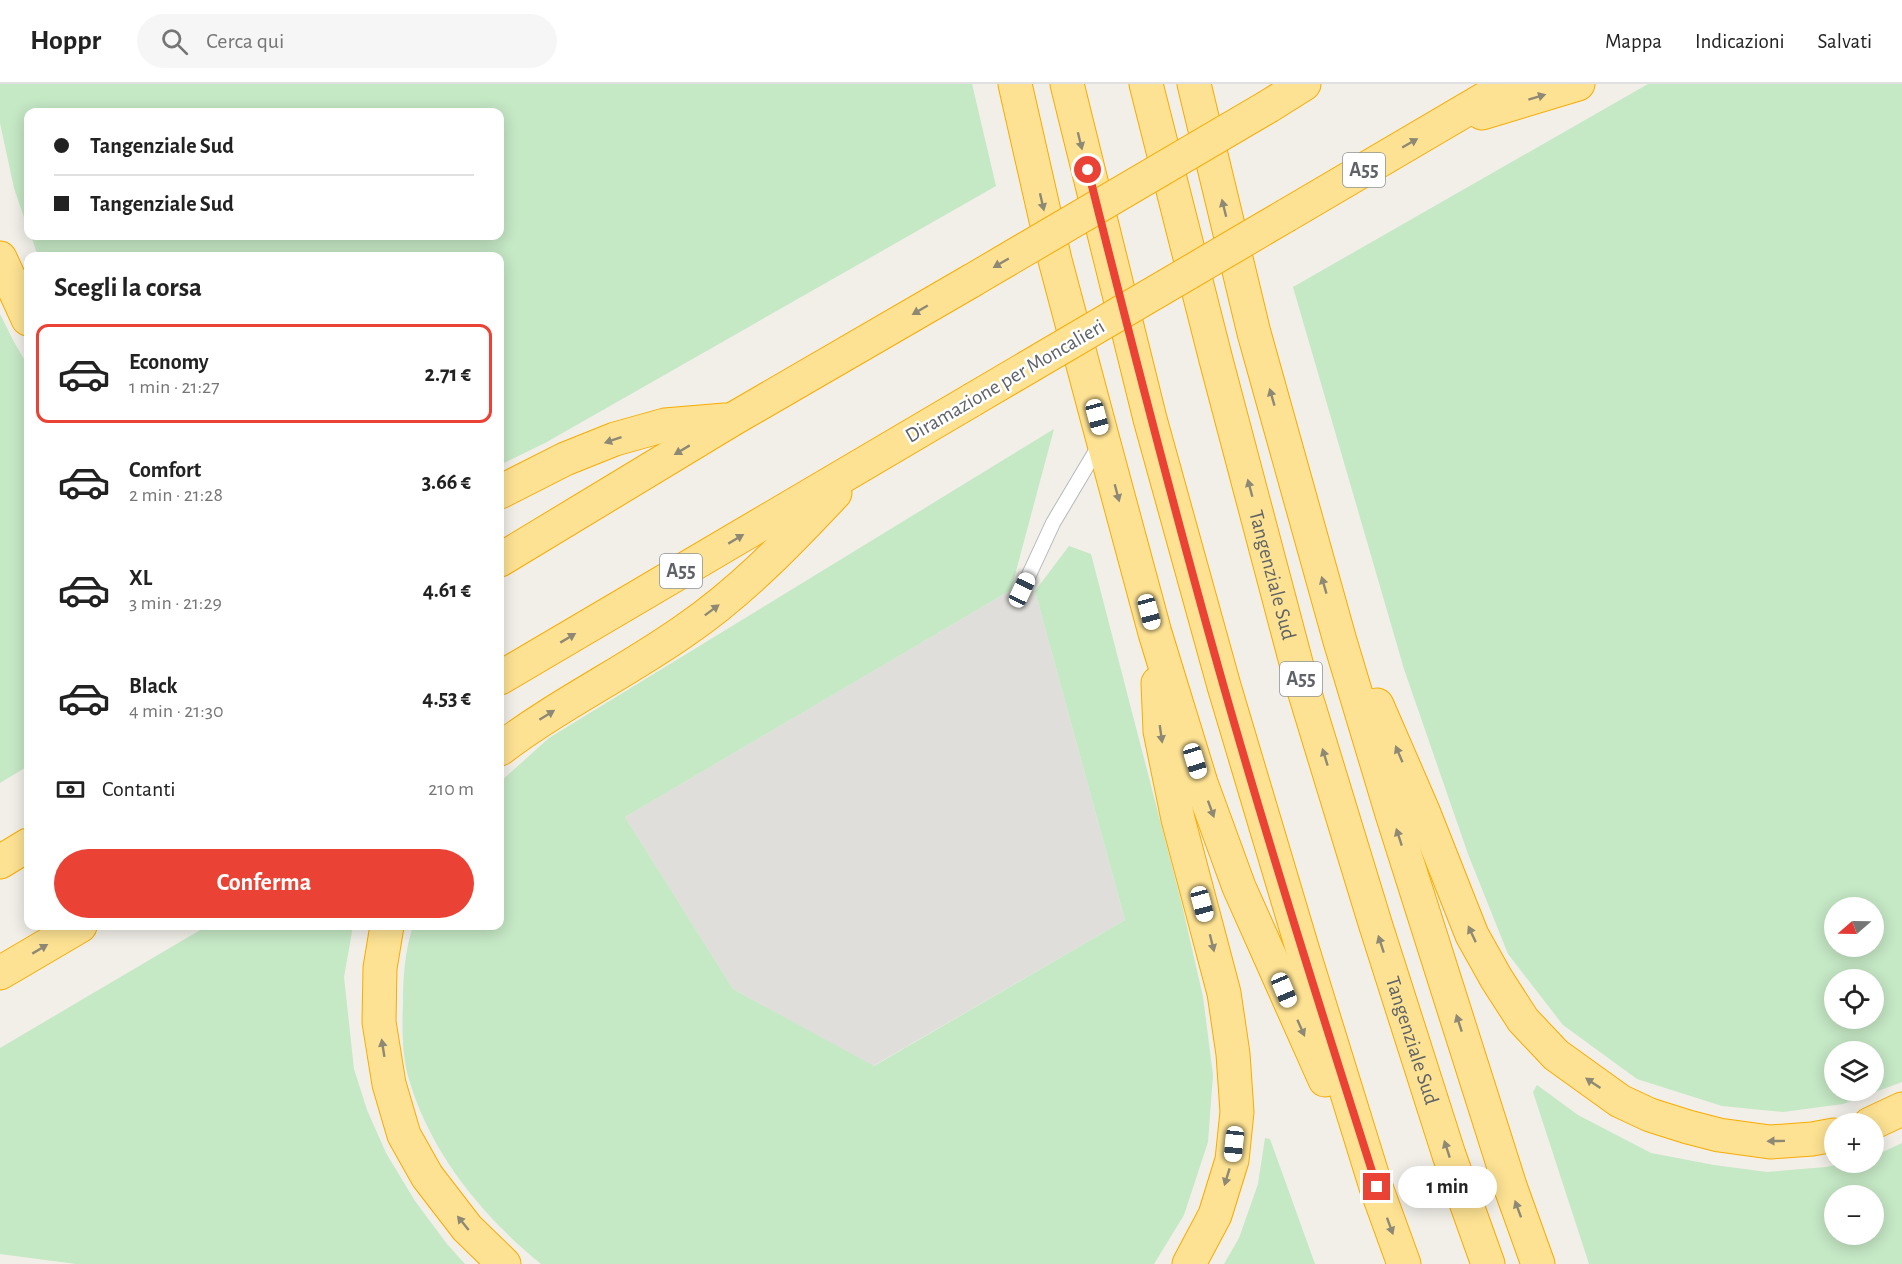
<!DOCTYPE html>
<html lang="it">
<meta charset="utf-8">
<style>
:root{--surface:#fff;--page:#f6f6f6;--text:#222;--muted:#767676;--line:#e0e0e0;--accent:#ea4335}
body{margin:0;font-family:"Alegreya Sans",sans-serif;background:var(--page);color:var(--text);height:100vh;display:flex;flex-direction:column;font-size:22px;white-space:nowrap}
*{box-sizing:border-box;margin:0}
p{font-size:20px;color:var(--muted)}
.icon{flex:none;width:33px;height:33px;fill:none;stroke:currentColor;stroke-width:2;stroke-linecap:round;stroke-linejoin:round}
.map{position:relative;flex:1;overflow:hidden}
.sheet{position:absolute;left:24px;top:168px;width:480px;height:678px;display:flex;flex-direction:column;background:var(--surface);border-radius:12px;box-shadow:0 3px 15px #0003}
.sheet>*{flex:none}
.hud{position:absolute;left:24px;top:24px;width:480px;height:132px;border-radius:12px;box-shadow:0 3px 15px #0003;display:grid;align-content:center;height:132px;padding:0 30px;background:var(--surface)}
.needle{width:39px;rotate:250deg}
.tools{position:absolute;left:1824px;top:813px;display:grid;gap:12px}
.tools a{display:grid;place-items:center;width:60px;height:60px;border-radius:50%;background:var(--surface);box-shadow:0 3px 15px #0003;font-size:30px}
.end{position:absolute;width:27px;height:27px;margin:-14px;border:8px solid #ea4335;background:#fff;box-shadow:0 0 0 3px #fff}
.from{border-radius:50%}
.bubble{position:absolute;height:42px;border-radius:21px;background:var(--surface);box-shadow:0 3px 15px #0003;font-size:20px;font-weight:700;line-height:42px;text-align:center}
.car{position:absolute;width:18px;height:36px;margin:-18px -9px;border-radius:8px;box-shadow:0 0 4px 2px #0007;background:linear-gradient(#fff 24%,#345 0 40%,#fff 0 76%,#345 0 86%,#fff 0)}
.hud b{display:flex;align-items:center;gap:21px;height:57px;font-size:22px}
.hud b+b{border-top:2px solid var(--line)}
.hud i{width:15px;height:15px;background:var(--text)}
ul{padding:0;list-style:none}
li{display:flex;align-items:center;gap:18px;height:99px;margin:0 12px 9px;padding:0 18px;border:3px solid transparent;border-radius:12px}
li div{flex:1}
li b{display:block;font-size:22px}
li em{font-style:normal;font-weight:700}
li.active{border-color:var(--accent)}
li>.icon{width:54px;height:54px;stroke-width:1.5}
h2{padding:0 30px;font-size:27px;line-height:72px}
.pay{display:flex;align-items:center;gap:15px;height:66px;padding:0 30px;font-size:22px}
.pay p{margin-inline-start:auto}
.action{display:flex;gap:12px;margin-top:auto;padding:12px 30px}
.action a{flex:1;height:69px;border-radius:36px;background:var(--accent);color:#fff;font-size:24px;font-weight:700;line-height:69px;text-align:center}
header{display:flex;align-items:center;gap:36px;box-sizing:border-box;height:84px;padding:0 30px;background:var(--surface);border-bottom:2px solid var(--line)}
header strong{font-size:28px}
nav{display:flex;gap:33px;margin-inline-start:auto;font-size:21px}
.search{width:420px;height:54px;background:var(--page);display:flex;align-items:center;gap:15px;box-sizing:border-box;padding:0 21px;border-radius:33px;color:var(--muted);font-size:22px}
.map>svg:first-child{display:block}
</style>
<header>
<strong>Hoppr</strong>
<div class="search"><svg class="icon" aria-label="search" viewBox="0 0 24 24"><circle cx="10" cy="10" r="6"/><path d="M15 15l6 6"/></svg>Cerca qui</div>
<nav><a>Mappa</a><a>Indicazioni</a><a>Salvati</a></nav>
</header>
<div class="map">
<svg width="1902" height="1180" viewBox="0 0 1902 1180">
<rect width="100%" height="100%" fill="#f1efe8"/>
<path fill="#e0deda" d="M1011 506 1035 507 1125 836 873 982 733 905 625 733Z"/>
<path fill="#c5e8c5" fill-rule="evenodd" d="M0 0H972L996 102 545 359 500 381V172H38L31 152H500V28H28V145L14 104 0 39Z
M1648 0H1902V998L1843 1020 1783 1028 1722 1022 1637 995 1563 941 1508 870 1468 770 1404 585 1293 203ZM1834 824H1874V862H1834ZM1834 896H1874V934H1834ZM1834 968H1874V1006H1834Z
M0 230 14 258 28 282V682L0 699Z
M1054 345 1011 506 625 733 733 905 874 982 1125 836 1035 507 1069 462 1091 470 1182 821 1203 913 1213 991 1208 1058 1184 1131 1154 1180H541C481 1131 429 1067 408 992 402 970 402 941 403 919 403 893 405 866 413 842H500V698L549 654Z
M207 842H353L344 893 354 985 367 1026 386 1069 415 1117 447 1160 465 1180H76L0 1170V964Z
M1537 1001 1578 1031 1651 1069 1714 1081 1767 1088 1826 1083 1846 1079 1874 1078V1072L1902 1059V1180H1589L1533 1008ZM1834 1112H1874V1150H1834Z
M1265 1054 1270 1055 1315 1180H1224L1239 1154 1258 1100Z"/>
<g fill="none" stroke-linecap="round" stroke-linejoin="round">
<defs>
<path id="lane" d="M1022 506 1053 439 1100 360"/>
<g id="highway">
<path d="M1015 0 1055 176 1103 356 1155 549 1201 699 1239 803 1325 996"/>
<path d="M1067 0 1150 335 1224 602 1303 867 1376 1103 1404 1180"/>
<path id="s1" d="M1146 0 1216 276 1299 590 1375 839 1449 1071 1488 1180"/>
<path d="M1194 0 1254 249 1340 557 1392 730 1510 1102 1538 1180"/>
<path d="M1269 22 1304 0"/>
<path d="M1482 29 1578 0"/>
<path d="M1287 131 1510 0"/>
<path d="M0 174 28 235"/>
<path d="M500 408 565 375 615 355 665 341 725 336"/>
<path d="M500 476 733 335 971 197"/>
<path d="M500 594 972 316"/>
<path d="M1158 599 1160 647 1178 735 1224 909 1233 970 1237 1028 1232 1076 1215 1131 1189 1180"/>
<path d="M1377 621 1423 727 1472 851 1496 894 1523 936 1556 971 1620 1017 1650 1031 1688 1043 1719 1051 1770 1058 1812 1055 1834 1051"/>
<path d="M500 665C558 621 624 589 684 547 741 508 788 459 835 409"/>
<path d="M0 778 28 761"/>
<path d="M387 842 380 884 379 938 389 1000 404 1051 427 1092 467 1144 504 1180"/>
<path d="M0 889 80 842"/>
<path d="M1870 1040 1902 1025"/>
</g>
</defs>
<use href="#lane" stroke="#b5b8bc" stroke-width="16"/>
<use href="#highway" stroke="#f9ab00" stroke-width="35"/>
<use href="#lane" stroke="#fff" stroke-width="14"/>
<use href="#highway" stroke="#fde293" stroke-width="33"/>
<defs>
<path id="highway-bridge" d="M971 197 1269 22
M972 316 1287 131"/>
</defs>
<use href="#highway-bridge" stroke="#f9ab00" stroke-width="35" stroke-linecap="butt"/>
<use href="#highway-bridge" stroke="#fde293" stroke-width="33"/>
</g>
<defs><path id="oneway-solid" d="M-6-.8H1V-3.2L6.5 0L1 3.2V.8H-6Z" transform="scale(1.5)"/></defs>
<g fill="#8e8975">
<use href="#oneway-solid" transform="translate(1537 13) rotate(-17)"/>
<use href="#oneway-solid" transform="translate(1080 57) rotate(76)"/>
<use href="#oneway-solid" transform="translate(1410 59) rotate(-30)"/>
<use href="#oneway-solid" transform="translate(1042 118) rotate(77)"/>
<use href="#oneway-solid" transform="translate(1224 124) rotate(-104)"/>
<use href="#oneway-solid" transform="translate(1001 179) rotate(150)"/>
<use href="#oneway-solid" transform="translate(920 226) rotate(150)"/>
<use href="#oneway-solid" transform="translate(1272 313) rotate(-106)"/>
<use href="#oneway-solid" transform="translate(613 356) rotate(161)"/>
<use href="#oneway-solid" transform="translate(682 366) rotate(149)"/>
<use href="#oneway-solid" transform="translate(1250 404) rotate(-105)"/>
<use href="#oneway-solid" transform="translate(1117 409) rotate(75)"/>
<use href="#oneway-solid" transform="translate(736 455) rotate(-31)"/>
<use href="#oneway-solid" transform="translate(1324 501) rotate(-106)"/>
<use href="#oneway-solid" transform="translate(712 526) rotate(-37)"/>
<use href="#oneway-solid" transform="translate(568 554) rotate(-31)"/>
<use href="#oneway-solid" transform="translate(547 631) rotate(-32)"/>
<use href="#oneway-solid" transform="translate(1161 650) rotate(82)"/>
<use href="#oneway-solid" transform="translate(1399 670) rotate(-113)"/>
<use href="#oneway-solid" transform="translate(1325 673) rotate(-107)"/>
<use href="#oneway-solid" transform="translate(1211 725) rotate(70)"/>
<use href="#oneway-solid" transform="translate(1399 753) rotate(-108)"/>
<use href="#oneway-solid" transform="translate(1472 850) rotate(-115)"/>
<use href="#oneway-solid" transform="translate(1212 859) rotate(76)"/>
<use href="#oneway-solid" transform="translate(1381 860) rotate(-108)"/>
<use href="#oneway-solid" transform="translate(40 865) rotate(-31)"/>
<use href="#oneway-solid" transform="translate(1459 939) rotate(-108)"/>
<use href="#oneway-solid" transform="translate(1301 944) rotate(66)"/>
<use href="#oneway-solid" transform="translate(383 964) rotate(-99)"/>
<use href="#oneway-solid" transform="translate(1593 999) rotate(-146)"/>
<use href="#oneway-solid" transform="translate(1776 1057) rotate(179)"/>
<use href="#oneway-solid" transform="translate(1447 1065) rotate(-108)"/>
<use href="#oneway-solid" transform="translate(1227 1093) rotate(107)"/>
<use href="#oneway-solid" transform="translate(1518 1125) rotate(-110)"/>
<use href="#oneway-solid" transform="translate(463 1139) rotate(-129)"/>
<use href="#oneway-solid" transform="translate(1390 1142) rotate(70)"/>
</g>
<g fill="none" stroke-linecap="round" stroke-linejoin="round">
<path stroke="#ea4335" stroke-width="8" d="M1088 86C1131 258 1175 430 1223 600 1271 769 1324 936 1377 1103"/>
</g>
<g text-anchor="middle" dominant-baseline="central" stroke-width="5" stroke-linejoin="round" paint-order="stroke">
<g fill="#fff" stroke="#8f9295" stroke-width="1.5">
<rect x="1343" y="69" width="42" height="34" rx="4.5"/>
<rect x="660" y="470" width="42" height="34" rx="4.5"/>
<rect x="1280" y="578" width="42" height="34" rx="4.5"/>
</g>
<g font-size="20" font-weight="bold" fill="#5f6368">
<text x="1364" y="86">A55</text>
<text x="681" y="487">A55</text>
<text x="1301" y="595">A55</text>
</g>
<g font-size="21" fill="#5f6368" stroke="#fff">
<text transform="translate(1005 297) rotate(-30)">Diramazione per Moncalieri</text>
<text stroke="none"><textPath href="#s1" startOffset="507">Tangenziale Sud</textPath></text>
<text stroke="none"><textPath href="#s1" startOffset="993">Tangenziale Sud</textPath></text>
</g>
</g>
</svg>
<div class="tools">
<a><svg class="needle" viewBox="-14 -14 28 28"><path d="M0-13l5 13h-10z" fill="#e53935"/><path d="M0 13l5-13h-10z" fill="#767676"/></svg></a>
<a><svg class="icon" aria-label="locate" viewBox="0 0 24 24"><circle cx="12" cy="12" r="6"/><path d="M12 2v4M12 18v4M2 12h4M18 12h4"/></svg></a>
<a><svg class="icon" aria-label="layers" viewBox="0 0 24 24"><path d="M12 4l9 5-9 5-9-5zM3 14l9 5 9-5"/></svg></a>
<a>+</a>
<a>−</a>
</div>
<i class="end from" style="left:1088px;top:86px"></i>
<i class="end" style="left:1377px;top:1103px"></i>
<div class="bubble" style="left:1398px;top:1082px;width:99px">1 min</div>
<i class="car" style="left:1097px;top:333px;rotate:165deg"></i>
<i class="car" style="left:1022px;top:506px;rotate:25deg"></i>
<i class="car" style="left:1149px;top:528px;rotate:165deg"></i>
<i class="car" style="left:1195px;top:677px;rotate:163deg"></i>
<i class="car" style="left:1202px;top:820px;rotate:165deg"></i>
<i class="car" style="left:1284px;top:906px;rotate:157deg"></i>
<i class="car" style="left:1234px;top:1060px;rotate:186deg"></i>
<div class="hud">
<b><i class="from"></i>Tangenziale Sud</b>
<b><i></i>Tangenziale Sud</b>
</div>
<section class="sheet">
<h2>Scegli la corsa</h2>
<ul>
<li class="active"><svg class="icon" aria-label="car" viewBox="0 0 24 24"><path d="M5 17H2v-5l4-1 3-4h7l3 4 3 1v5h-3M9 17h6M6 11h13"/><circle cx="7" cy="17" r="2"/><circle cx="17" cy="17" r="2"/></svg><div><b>Economy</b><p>1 min · 21:27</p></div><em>2.71 €</em></li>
<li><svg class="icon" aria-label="car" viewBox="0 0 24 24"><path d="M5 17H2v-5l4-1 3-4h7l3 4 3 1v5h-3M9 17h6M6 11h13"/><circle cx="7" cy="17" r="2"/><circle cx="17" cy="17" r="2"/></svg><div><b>Comfort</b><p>2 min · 21:28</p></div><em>3.66 €</em></li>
<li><svg class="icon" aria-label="car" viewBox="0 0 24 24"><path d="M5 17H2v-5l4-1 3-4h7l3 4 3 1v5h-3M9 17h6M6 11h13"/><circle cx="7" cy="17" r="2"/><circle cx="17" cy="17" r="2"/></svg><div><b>XL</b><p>3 min · 21:29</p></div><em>4.61 €</em></li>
<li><svg class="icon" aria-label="car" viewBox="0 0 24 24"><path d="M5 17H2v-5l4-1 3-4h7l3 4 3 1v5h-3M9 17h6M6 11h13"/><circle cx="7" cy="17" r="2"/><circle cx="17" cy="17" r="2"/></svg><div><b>Black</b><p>4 min · 21:30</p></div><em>4.53 €</em></li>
</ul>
<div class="pay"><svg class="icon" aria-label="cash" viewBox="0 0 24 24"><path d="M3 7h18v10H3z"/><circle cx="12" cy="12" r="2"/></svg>Contanti<p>210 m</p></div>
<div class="action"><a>Conferma</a></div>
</section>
</div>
